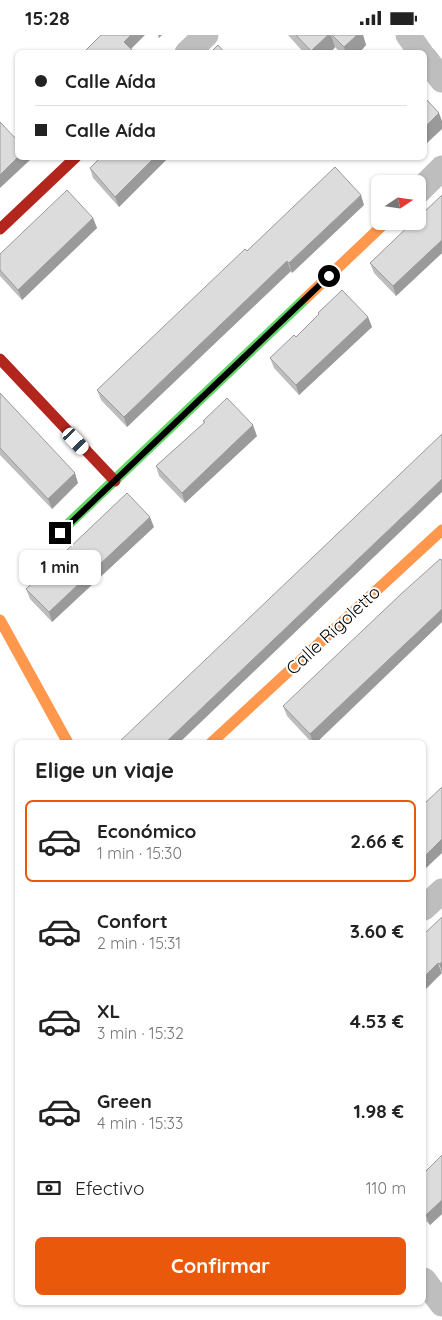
<!DOCTYPE html>
<html lang="es">
<meta charset="utf-8">
<style>
:root{--surface:#fff;--page:#f6f6f6;--text:#222;--muted:#767676;--line:#e0e0e0;--accent:#ea580c}
body{margin:0;font-family:Quicksand,sans-serif;background:var(--page);color:var(--text);height:100vh;display:flex;flex-direction:column;font-size:19px;white-space:nowrap}
*{box-sizing:border-box;margin:0}
p{font-size:16px;color:var(--muted)}
.icon{flex:none;width:28px;height:28px;fill:none;stroke:currentColor;stroke-width:2;stroke-linecap:round;stroke-linejoin:round}
.map{position:relative;flex:1;overflow:hidden}
.details{position:absolute;left:15px;top:705px;width:411px;height:565px;display:flex;flex-direction:column;background:var(--surface);border-radius:8px;box-shadow:0 1px 4px #0004}
.details>*{flex:none}
.banner{position:absolute;left:15px;top:15px;width:412px;height:110px;border-radius:8px;box-shadow:0 1px 4px #0004;display:grid;align-content:center;height:110px;padding:0 20px;background:var(--surface)}
.needle{width:32px;rotate:77deg}
.tools{position:absolute;left:371px;top:140px;display:grid;gap:10px}
.tools a{display:grid;place-items:center;width:55px;height:55px;border-radius:8px;background:var(--surface);box-shadow:0 1px 4px #0004;font-size:25px}
.end{position:absolute;width:22px;height:22px;margin:-11px;border:6px solid #000;background:#fff;box-shadow:0 0 0 2px #fff}
.from{border-radius:50%}
.bubble{position:absolute;height:35px;border-radius:8px;background:var(--surface);box-shadow:0 1px 4px #0004;font-size:16px;font-weight:700;line-height:35px;text-align:center}
.car{position:absolute;width:15px;height:30px;margin:-15px -8px;border-radius:6px;box-shadow:0 0 4px 1px #0007;background:linear-gradient(#fff 24%,#345 0 40%,#fff 0 76%,#345 0 86%,#fff 0)}
.banner b{display:flex;align-items:center;gap:18px;height:48px;font-size:19px}
.banner b+b{border-top:1px solid var(--line)}
.banner i{width:12px;height:12px;background:var(--text)}
ul{padding:0;list-style:none}
li{display:flex;align-items:center;gap:15px;height:82px;margin:0 10px 8px;padding:0 10px;border:2px solid transparent;border-radius:8px}
li div{flex:1}
li b{display:block;font-size:19px}
li em{font-style:normal;font-weight:700}
li.selected{border-color:var(--accent)}
li>.icon{width:45px;height:45px;stroke-width:1.5}
h2{padding:0 20px;font-size:22px;line-height:60px}
.pay{display:flex;align-items:center;gap:12px;height:55px;padding:0 20px;font-size:19px}
.pay p{margin-inline-start:auto}
.button{display:flex;gap:10px;margin-top:auto;padding:10px 20px}
.button a{flex:1;height:58px;border-radius:8px;background:var(--accent);color:#fff;font-size:20px;font-weight:700;line-height:58px;text-align:center}
.status{display:flex;justify-content:space-between;align-items:center;height:35px;padding:0 25px;background:var(--surface);direction:ltr}
.status svg{height:14px;fill:currentColor}
.map>svg:first-child{display:block}
</style>
<div class="status"><b>15:28</b><svg viewBox="0 0 49 12"><path d="M0 12V9h3v3zM5 12V6h3v6zM10 12V3h3v9zM15 12V0h3v12zM26 1h20v11H26zM47 4h2v5h-2z"/></svg></div>
<div class="map">
<svg width="442" height="1285" viewBox="0 0 442 1285">
<rect width="100%" height="100%" fill="#fff"/>
<g fill="none" stroke-linecap="round" stroke-linejoin="round">
<path stroke="#bebebe" stroke-width="25" d="M408 0 421 18
M187 18 206 0
M425 23 442 45
M418 157 442 133
M424 873 442 856
M424 1245 442 1269"/>
<path stroke="#63d668" stroke-width="11" d="M59 498 306 263"/>
<path stroke="#ff974d" stroke-width="11" d="M306 263 387 186
M0 585 68 708
M211 708 442 495"/>
<path stroke="#b3261e" stroke-width="11" d="M0 194 76 122
M0 324 115 446"/>
</g>
<path fill="#bdbdbd" d="M288 0H363L366 10 359 18H341L335 12 330 18H304Z
M101 122H169L119 172 93 143 90 133Z
M442 160V218L396 261 374 238 370 228Z
M364 170 292 238 291 236 127 392 101 365 97 355 247 216Z
M93 183 97 193 22 265 0 241V219Z
M318 278 368 282 372 292 299 360 274 333 270 323 296 302 318 280Z
M0 358 78 448 52 474 0 420Z
M203 386 257 401 185 468 159 441 156 431 204 388Z
M154 492 52 587 30 564 26 554Z
M442 587 316 708H312L287 681 283 671Z
M442 1120V1179L430 1190 424 1184V1138Z"/>
<path fill="#9a9a9a" d="M131 0H145L128 17 124 7Z
M158 0H162L159 3Z
M328 0H331L335 12 330 18H312L311 16Z
M357 0H363L366 10 359 18H346L344 12Z
M439 78 442 86V94L427 108 425 102V92Z
M18 122H29L30 125 0 153V140Z
M155 122H169L119 172 115 162Z
M361 160 364 170 292 238 289 228Z
M93 183 97 193 22 265 18 255Z
M442 205V218L396 261 393 251Z
M287 226 291 236 127 392 124 382Z
M368 282 372 292 299 360 296 350Z
M253 390 257 401 185 468 182 458Z
M75 438 78 448 52 474 48 464Z
M442 444V457L179 708H165Z
M150 482 154 492 52 587 49 577Z
M442 574V587L316 708H313L310 699Z
M442 804V818L424 835V822Z
M442 927V937L439 929Z
M438 928 442 938 424 956V942Z
M442 1165V1179L430 1190 426 1180Z"/>
<path fill="#dcdcdc" stroke="#9a9a9a" d="M101 0H131L124 7 132 15 130 18H83Z
M296 0H328L311 16Z
M332 0H357L344 12Z
M218 10 225 18H210Z
M425 63 439 78 425 92Z
M0 87 18 106V122L0 140Z
M101 122H155L115 162 90 133Z
M335 132 361 160 289 228 287 226 124 382 97 355 245 214 247 216Z
M67 155 93 183 18 255 0 235V219Z
M442 160V205L393 251 370 228 414 186H418V183Z
M342 255 368 282 296 350 270 323 294 300 296 302 319 279 318 278Z
M0 358 75 438 48 464 0 413Z
M227 363 253 390 182 458 156 431 205 387 203 386Z
M442 399V444L165 708H118Z
M127 458 150 482 49 577 26 554Z
M440 524 441 525H442V574L310 699 283 671 401 559Z
M442 752V804L424 822V769Z
M442 882V927L439 929 438 928 424 942V899Z
M442 1120V1165L426 1180 424 1178V1138Z"/>
<g fill="none" stroke-linecap="round" stroke-linejoin="round">
<path stroke="#000" stroke-width="6" d="M60 498 329 241"/>
</g>
<g text-anchor="middle" dominant-baseline="central" stroke-width="4" stroke-linejoin="round" paint-order="stroke">
<g font-size="18" fill="#000" stroke="#fff">
<text transform="translate(333 595) rotate(-43)">Calle Rigoletto</text>
</g>
</g>
</svg>
<div class="tools">
<a><svg class="needle" viewBox="-14 -14 28 28"><path d="M0-13l5 13h-10z" fill="#e53935"/><path d="M0 13l5-13h-10z" fill="#767676"/></svg></a>
</div>
<i class="end from" style="left:329px;top:241px"></i>
<i class="end" style="left:60px;top:498px"></i>
<div class="bubble" style="left:19px;top:515px;width:82px">1 min</div>
<i class="car" style="left:76px;top:406px;rotate:137deg"></i>
<div class="banner">
<b><i class="from"></i>Calle Aída</b>
<b><i></i>Calle Aída</b>
</div>
<section class="details">
<h2>Elige un viaje</h2>
<ul>
<li class="selected"><svg class="icon" aria-label="car" viewBox="0 0 24 24"><path d="M5 17H2v-5l4-1 3-4h7l3 4 3 1v5h-3M9 17h6M6 11h13"/><circle cx="7" cy="17" r="2"/><circle cx="17" cy="17" r="2"/></svg><div><b>Económico</b><p>1 min · 15:30</p></div><em>2.66 €</em></li>
<li><svg class="icon" aria-label="car" viewBox="0 0 24 24"><path d="M5 17H2v-5l4-1 3-4h7l3 4 3 1v5h-3M9 17h6M6 11h13"/><circle cx="7" cy="17" r="2"/><circle cx="17" cy="17" r="2"/></svg><div><b>Confort</b><p>2 min · 15:31</p></div><em>3.60 €</em></li>
<li><svg class="icon" aria-label="car" viewBox="0 0 24 24"><path d="M5 17H2v-5l4-1 3-4h7l3 4 3 1v5h-3M9 17h6M6 11h13"/><circle cx="7" cy="17" r="2"/><circle cx="17" cy="17" r="2"/></svg><div><b>XL</b><p>3 min · 15:32</p></div><em>4.53 €</em></li>
<li><svg class="icon" aria-label="car" viewBox="0 0 24 24"><path d="M5 17H2v-5l4-1 3-4h7l3 4 3 1v5h-3M9 17h6M6 11h13"/><circle cx="7" cy="17" r="2"/><circle cx="17" cy="17" r="2"/></svg><div><b>Green</b><p>4 min · 15:33</p></div><em>1.98 €</em></li>
</ul>
<div class="pay"><svg class="icon" aria-label="cash" viewBox="0 0 24 24"><path d="M3 7h18v10H3z"/><circle cx="12" cy="12" r="2"/></svg>Efectivo<p>110 m</p></div>
<div class="button"><a>Confirmar</a></div>
</section>
</div>
